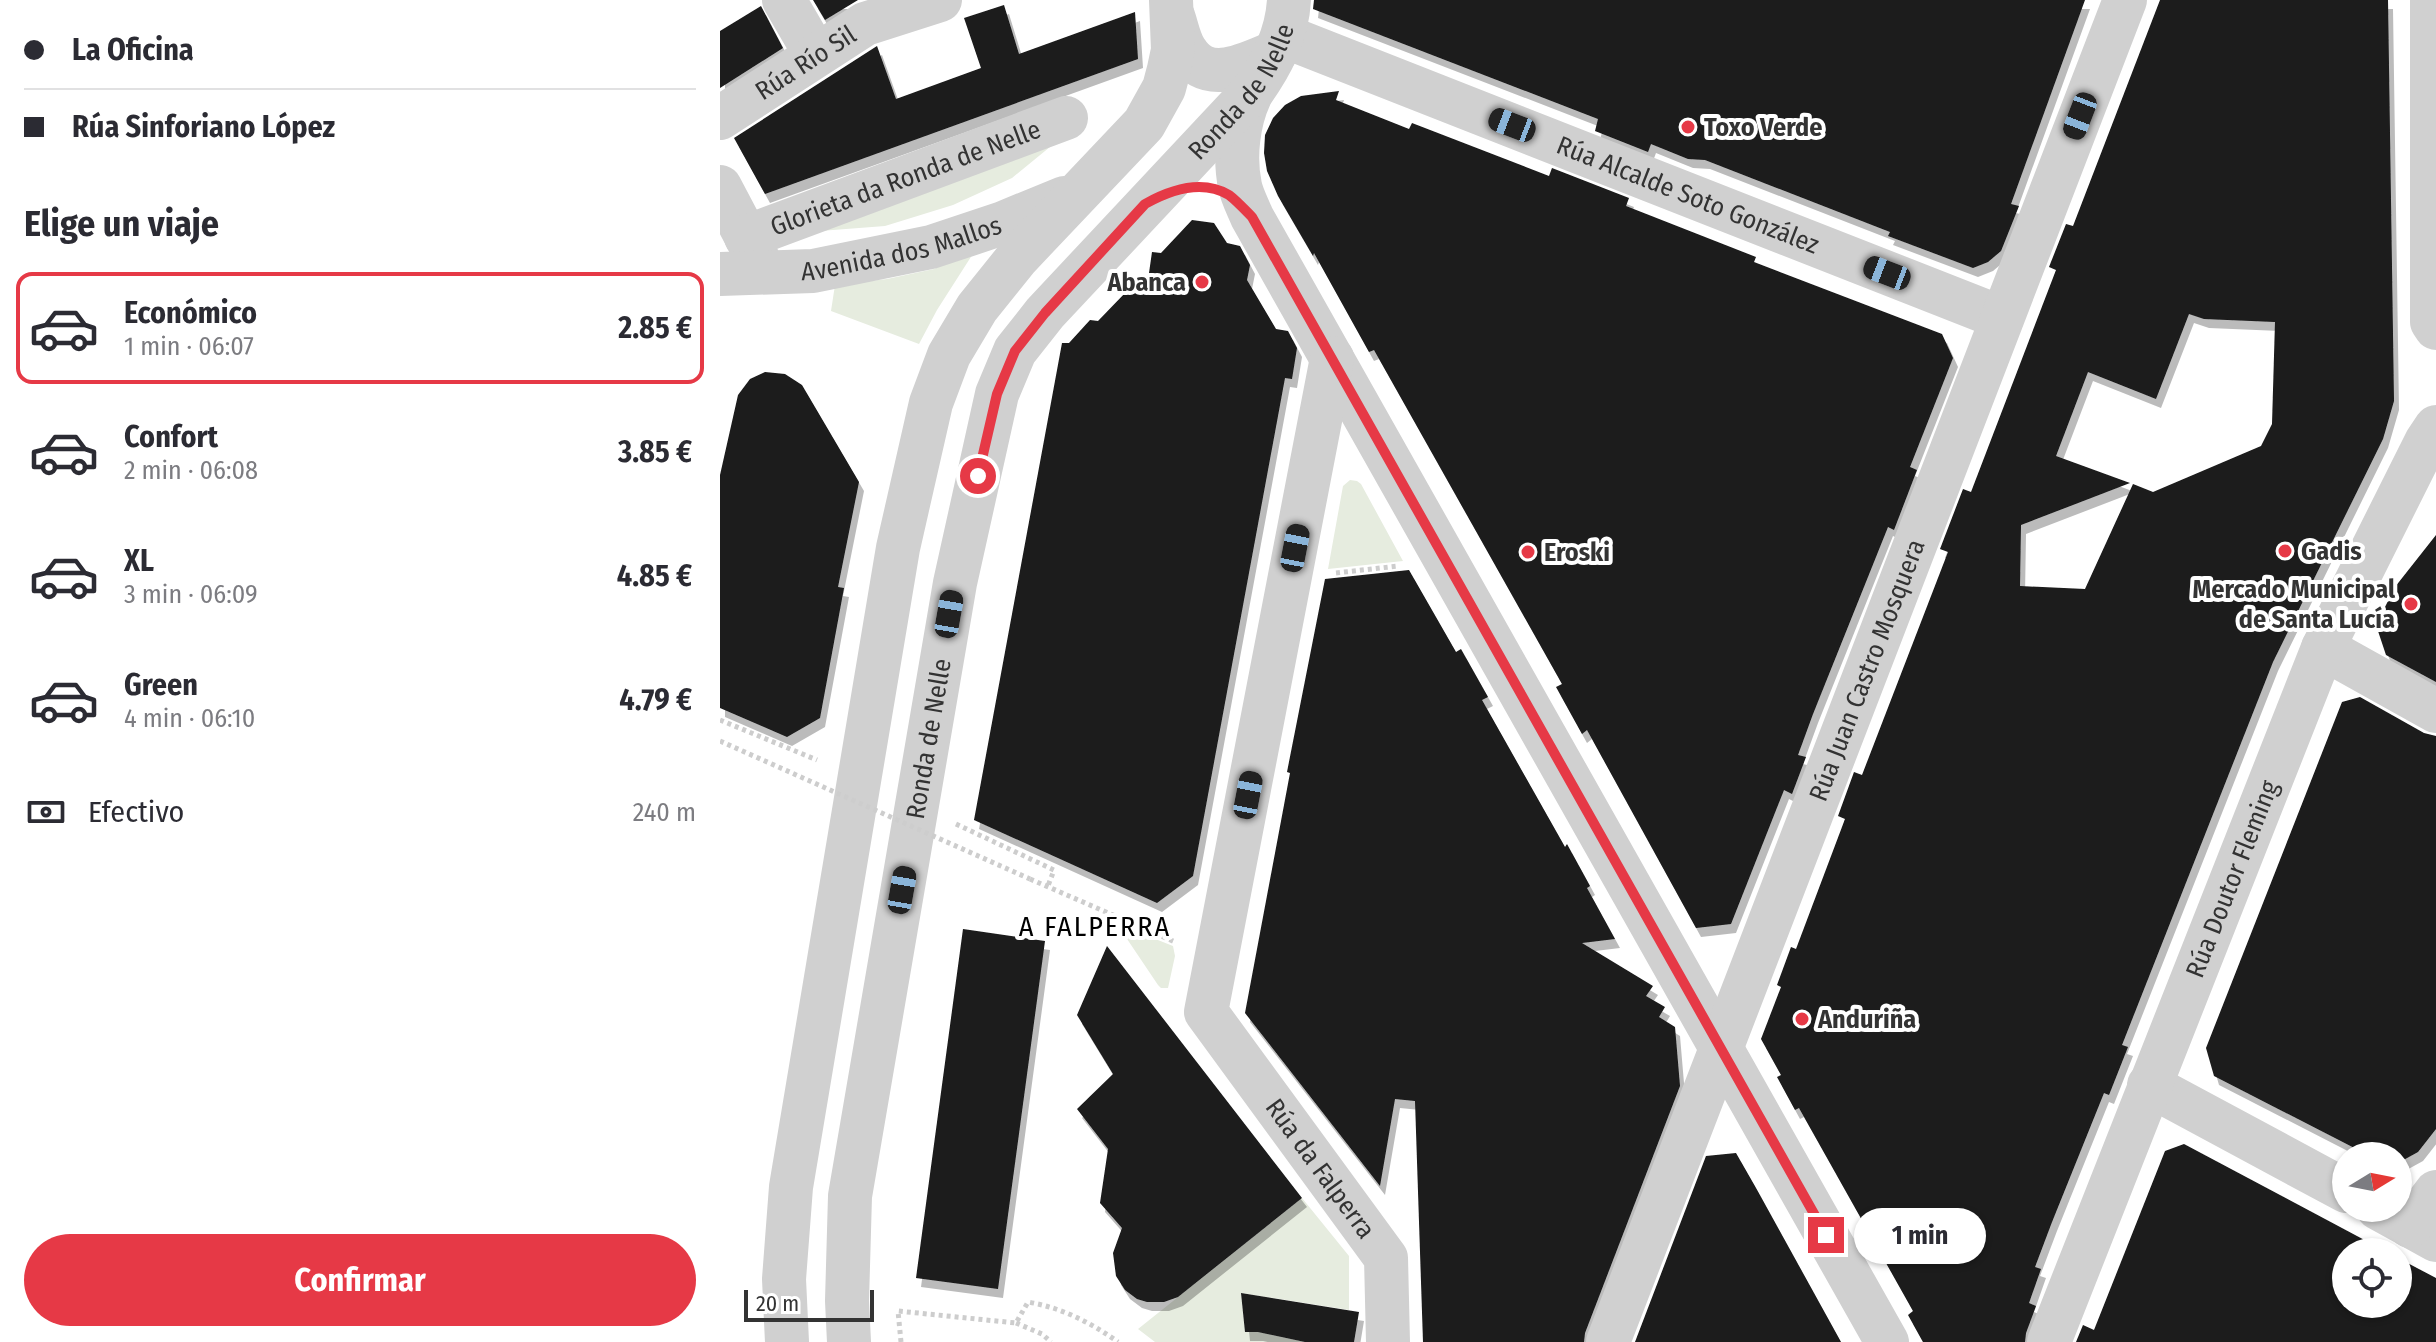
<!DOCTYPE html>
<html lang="es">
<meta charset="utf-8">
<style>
:root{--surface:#fff;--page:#f7f7f7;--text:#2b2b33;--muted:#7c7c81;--line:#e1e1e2;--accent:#e63946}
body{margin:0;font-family:"Fira Sans Condensed",sans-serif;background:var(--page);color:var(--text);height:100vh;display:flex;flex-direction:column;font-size:30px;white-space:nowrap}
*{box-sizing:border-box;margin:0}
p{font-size:26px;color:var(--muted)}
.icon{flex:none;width:44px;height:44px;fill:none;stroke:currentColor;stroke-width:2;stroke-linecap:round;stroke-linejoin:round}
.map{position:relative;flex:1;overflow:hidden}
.side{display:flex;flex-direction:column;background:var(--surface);width:720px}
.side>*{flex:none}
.guide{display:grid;align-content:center;height:176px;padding:0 24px;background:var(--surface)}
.needle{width:52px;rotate:80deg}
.controls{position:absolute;left:1612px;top:1142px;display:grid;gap:16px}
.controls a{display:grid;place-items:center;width:80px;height:80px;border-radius:50%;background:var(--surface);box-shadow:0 2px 6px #0004;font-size:40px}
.scale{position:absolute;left:24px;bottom:20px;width:130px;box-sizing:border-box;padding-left:8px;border:4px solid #333;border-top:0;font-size:22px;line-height:28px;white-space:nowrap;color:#333;-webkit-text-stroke:6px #fff;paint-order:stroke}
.end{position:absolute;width:36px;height:36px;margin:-18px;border:10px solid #e63946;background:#fff;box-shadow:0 0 0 4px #fff}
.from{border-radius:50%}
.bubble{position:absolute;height:56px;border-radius:28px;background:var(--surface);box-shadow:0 2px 6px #0004;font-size:26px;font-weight:700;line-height:56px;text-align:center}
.car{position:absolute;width:24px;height:48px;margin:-24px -12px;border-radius:10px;box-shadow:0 0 6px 2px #0007;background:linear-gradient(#222 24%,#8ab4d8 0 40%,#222 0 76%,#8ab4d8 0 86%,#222 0)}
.guide b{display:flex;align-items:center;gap:28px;height:76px;font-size:30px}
.guide b+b{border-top:2px solid var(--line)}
.guide i{width:20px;height:20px;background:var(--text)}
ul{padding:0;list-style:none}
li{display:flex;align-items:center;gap:24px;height:112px;margin:0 16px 12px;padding:0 8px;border:4px solid transparent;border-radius:16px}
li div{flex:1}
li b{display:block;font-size:30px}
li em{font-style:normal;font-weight:700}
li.on{border-color:var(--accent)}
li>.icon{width:72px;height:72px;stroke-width:1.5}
h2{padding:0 24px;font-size:36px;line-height:96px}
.pay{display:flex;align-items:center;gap:20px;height:88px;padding:0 24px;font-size:30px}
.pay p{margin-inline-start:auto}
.cta{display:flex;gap:16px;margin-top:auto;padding:16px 24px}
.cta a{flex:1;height:92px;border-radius:48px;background:var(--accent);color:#fff;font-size:32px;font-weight:700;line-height:92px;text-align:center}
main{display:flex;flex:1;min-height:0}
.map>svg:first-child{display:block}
</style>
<main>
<section class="side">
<div class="guide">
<b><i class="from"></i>La Oficina</b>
<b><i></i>Rúa Sinforiano López</b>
</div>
<h2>Elige un viaje</h2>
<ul>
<li class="on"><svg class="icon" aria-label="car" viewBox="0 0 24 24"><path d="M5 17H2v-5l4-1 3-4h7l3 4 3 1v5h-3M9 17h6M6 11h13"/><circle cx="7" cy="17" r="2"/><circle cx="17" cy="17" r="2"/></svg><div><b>Económico</b><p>1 min · 06:07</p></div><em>2.85 €</em></li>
<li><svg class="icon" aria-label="car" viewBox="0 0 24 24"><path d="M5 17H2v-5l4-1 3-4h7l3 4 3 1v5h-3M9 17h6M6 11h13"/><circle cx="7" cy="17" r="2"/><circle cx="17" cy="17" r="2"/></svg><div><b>Confort</b><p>2 min · 06:08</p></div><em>3.85 €</em></li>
<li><svg class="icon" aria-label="car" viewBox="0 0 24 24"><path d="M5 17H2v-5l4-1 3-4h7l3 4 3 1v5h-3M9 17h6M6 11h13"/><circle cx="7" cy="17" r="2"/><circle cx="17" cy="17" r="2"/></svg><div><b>XL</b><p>3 min · 06:09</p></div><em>4.85 €</em></li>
<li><svg class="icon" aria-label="car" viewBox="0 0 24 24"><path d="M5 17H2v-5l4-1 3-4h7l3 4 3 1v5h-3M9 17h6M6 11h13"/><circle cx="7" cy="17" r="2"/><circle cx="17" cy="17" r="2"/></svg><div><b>Green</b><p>4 min · 06:10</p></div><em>4.79 €</em></li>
</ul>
<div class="pay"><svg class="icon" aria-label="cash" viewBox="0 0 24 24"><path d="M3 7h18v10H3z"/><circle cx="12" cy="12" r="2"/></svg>Efectivo<p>240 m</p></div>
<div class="cta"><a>Confirmar</a></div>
</section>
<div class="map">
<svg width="1716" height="1342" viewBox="0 0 1716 1342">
<defs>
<filter id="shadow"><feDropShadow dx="5" dy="9" stdDeviation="0" flood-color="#0004"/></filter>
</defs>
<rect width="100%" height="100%" fill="#fff"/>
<path fill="#e6ecdf" d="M358 124 292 178 233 205 165 226 100 231Z
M256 249 217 310 199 344 111 311 115 285 167 279 214 269Z
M630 480 637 481 641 484 683 561 608 569 623 486Z
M405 927 453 946 455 956 448 988H441L438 985 403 933Z
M582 1198 629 1256V1310L521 1293 525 1329 585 1342H435L418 1329Z"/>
<path fill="#1a1a1a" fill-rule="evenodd" filter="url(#shadow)" d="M93 0H138L105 20Z
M594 0H1365L1291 204 1299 206 1281 251 1268 262 1253 268 1168 236 1170 232 985 160 968 159 931 144 928 152 875 131 878 119 593 9Z
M1440 0H1668L1674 401 1663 439 1553 662 1402 1045 1408 1047 1389 1095 1384 1093 1332 1222 1315 1267 1321 1269 1309 1303 1316 1306 1306 1333 1305 1342H1203L1188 1315 1193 1311 1079 1108 1075 1110 1057 1077 1061 1075 1041 1039 1061 987 1057 985 1071 947 1076 949 1125 819 1118 816 1134 772 1142 775 1228 552 1220 549 1243 489 1251 492 1336 270 1329 267 1346 224 1353 226ZM1469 314 1484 319 1555 322 1552 424 1541 446 1433 492 1413 484 1365 589 1300 586 1301 525 1410 483 1336 456 1368 372 1436 399Z
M284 5 299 54 415 12 418 59 45 194 14 138 157 46 176 99 261 68 244 18Z
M41 6 63 48 0 88V31Z
M619 91 616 100 689 129 692 123 829 176 832 168 909 198 906 206 1036 257 1034 262 1222 334 1233 358 1190 467 1197 470 1174 530 1168 527 1093 714 1078 755 1086 757 1072 794 1064 790 1011 924 976 928 867 730 862 734 836 687 842 684 654 350 649 352 594 253 593 256 558 196 547 171 544 153 545 135 553 118 565 105 581 96Z
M472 220 494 223 507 243 520 246 530 265 527 280 556 329 568 331 577 348 572 379 565 378 473 876 437 903 254 820 342 343H349L370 320 378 321 406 292 408 277 428 280 432 252 441 253Z
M45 372 65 374 82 385 139 482 118 587 124 588 100 718 67 737 0 708V475L18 395 30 379Z
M1716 535V682L1666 655 1656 625 1675 587Z
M689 570 736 652 741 649 768 697 762 700 845 847 847 844 870 886 867 888 895 939 862 943 933 986 926 996 945 1007 939 1017 955 1027 960 1086 865 1333 864 1342H703L695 1101 675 1099 660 1186 525 1013 570 773 567 772 605 579Z
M1640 697 1704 733 1716 736V1129L1698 1152 1678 1163V1156H1650L1494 1076 1486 1048 1622 702Z
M243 929 325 941 278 1289 196 1278Z
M387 946 582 1198 458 1297 444 1302H427L417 1299 405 1290 396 1276 393 1253 402 1228 380 1203 388 1149 357 1109 393 1074 357 1015Z
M1464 1144 1667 1252H1626V1304H1678V1258L1716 1278V1342H1356L1363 1325 1374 1330 1445 1151Z
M1016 1153 1036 1188 1121 1342H915L986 1156Z
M521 1293 639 1312 634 1342H585L538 1332H525Z"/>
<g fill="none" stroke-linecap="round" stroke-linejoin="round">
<path stroke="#cdcdcd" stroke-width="5" stroke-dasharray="4 4" stroke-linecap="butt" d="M616 573 678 566
M0 720 97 760
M236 824 334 870 328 886
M310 879 455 942
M296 1323 322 1334 331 1342
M181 1342 178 1311 296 1323 308 1302C342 1308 370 1322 398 1342"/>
<g stroke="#d0d0d0" stroke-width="44">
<path d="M64 0 96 55"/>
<path d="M1712 0V322L1716 328"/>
<path d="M453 16C457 27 459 41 466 51 488 86 526 64 556 52"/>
<path id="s1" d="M564 36 1282 318"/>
<path d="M530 96C518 122 514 157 520 186 522 196 528 207 532 217L1167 1342"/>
<path id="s2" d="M0 118 145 24 220 0"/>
<path d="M0 187 40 263"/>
<path id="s3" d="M26 237 346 118"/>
<path id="s4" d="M0 274 93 271 211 247 283 223 344 198"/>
<path id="s5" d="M612 358 486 1012 666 1258 668 1342"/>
<path d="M1603 648 1716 711"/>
<path d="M1429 1085 1626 1191"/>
<path d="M1658 1208 1716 1240"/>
<path d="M1690 1226 1716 1192"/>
<path d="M67 1342 64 1279 71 1187 178 548 211 403 229 355 257 308 298 257 424 124 444 88 449 69 453 50 451 0"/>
<path id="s6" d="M129 1342 127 1301 130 1196 235 583 277 394 295 351 325 313 532 92C552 64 567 35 569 0"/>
<path id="s7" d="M888 1342 1405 0"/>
<path id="s8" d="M1329 1342 1603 648 1706 442 1716 427"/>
</g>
<path stroke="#cdcdcd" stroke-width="5" stroke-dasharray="4 4" stroke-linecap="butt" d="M0 741 310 879"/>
</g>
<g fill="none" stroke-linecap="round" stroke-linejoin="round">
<path stroke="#e63946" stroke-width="10" d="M258 476 277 394 295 351 325 313 425 204C450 190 482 179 509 195 517 201 525 210 532 217L1106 1235"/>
</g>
<g fill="#e63946" stroke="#fff" stroke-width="3">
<circle cx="968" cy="127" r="8"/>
<circle cx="482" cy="282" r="8"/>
<circle cx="1565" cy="551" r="8"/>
<circle cx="808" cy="552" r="8"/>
<circle cx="1691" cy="604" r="8"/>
<circle cx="1082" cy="1019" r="8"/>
</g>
<g text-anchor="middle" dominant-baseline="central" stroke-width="8" stroke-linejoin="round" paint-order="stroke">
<g font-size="26" fill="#333" stroke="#fff">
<text stroke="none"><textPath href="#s2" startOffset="102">Rúa Río Sil</textPath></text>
<text stroke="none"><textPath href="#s6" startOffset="1354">Ronda de Nelle</textPath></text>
<text stroke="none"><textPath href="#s3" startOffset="170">Glorieta da Ronda de Nelle</textPath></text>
<text stroke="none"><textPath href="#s1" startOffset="434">Rúa Alcalde Soto González</textPath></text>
<text stroke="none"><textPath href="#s4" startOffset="184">Avenida dos Mallos</textPath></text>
<text stroke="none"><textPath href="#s7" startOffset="720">Rúa Juan Castro Mosquera</textPath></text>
<text stroke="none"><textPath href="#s6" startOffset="610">Ronda de Nelle</textPath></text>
<text stroke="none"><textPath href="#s8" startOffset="498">Rúa Doutor Fleming</textPath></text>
<text stroke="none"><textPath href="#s5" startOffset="860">Rúa da Falperra</textPath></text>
</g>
<g font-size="26" font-weight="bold" fill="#333" stroke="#fff" text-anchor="start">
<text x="984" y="127">Toxo Verde</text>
<text x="466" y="282" text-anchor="end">Abanca</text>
<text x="1581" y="551">Gadis</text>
<text x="824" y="552">Eroski</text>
<text x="1675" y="589" text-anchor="end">Mercado Municipal<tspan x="1675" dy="30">de Santa Lucía</tspan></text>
<text x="1098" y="1019">Anduriña</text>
</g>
<g font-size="28" letter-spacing="2" fill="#000" stroke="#fff">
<text x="375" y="926">A FALPERRA</text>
</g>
</g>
</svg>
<div class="controls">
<a><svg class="needle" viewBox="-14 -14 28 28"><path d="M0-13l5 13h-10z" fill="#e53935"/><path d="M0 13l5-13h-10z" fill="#7c7c81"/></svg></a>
<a><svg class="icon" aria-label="locate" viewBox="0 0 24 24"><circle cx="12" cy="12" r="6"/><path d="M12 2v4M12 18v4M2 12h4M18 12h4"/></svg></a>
</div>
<div class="scale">20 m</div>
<i class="end from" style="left:258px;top:476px"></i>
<i class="end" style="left:1106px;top:1235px"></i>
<div class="bubble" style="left:1134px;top:1208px;width:132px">1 min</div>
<i class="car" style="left:1360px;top:116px;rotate:201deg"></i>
<i class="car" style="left:792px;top:125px;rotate:291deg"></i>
<i class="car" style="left:1167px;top:273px;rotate:291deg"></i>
<i class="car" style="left:575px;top:548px;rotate:11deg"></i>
<i class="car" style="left:229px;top:614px;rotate:10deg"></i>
<i class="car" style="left:528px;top:795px;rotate:11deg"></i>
<i class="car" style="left:182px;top:890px;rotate:10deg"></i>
</div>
</main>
